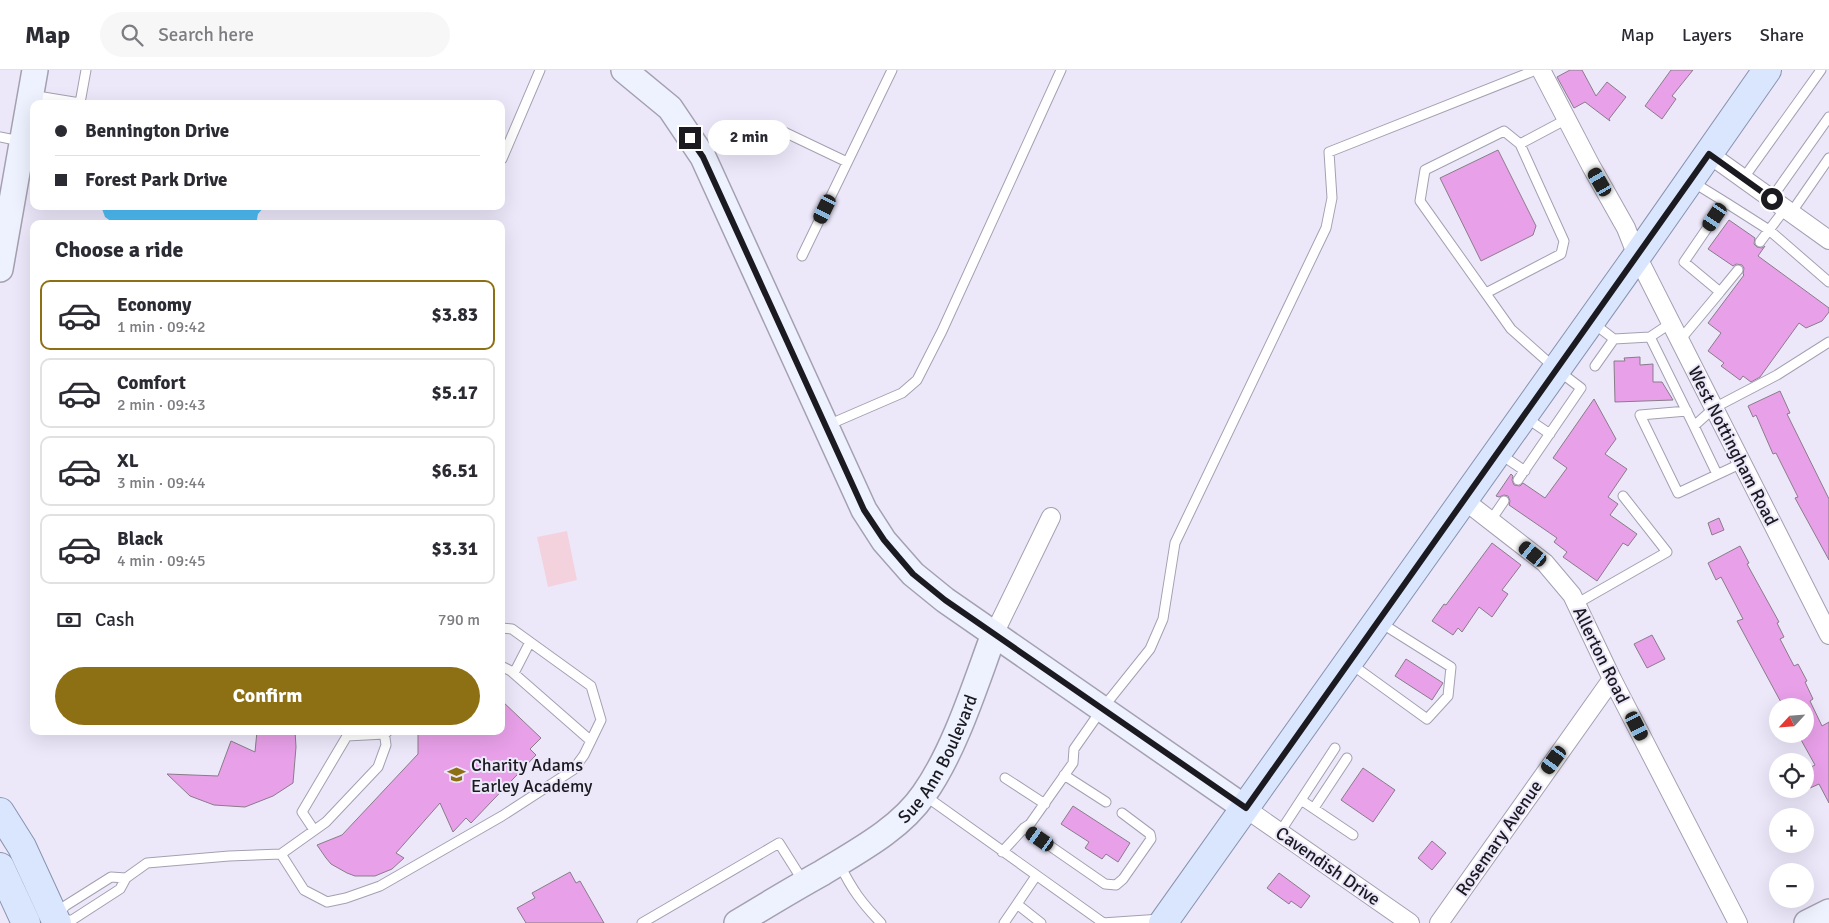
<!DOCTYPE html>
<meta charset="utf-8">
<style>
:root{--surface:#fff;--page:#f7f7f7;--text:#2b2b33;--muted:#7c7c81;--line:#e1e1e2;--accent:#8e7014}
body{margin:0;font-family:Signika,sans-serif;background:var(--page);color:var(--text);height:100vh;display:flex;flex-direction:column;font-size:19px;white-space:nowrap}
*{box-sizing:border-box;margin:0}
p{font-size:16px;color:var(--muted)}
.icon{flex:none;width:28px;height:28px;fill:none;stroke:currentColor;stroke-width:2;stroke-linecap:round;stroke-linejoin:round}
.map{position:relative;flex:1;overflow:hidden}
.side{position:absolute;left:30px;top:150px;width:475px;height:515px;display:flex;flex-direction:column;background:var(--surface);border-radius:10px;box-shadow:0 5px 20px #0002}
.side>*{flex:none}
.banner{position:absolute;left:30px;top:30px;width:475px;height:110px;border-radius:10px;box-shadow:0 5px 20px #0002;display:grid;align-content:center;height:110px;padding:0 25px;background:var(--surface)}
.needle{width:32px;rotate:244deg}
.tools{position:absolute;left:1769px;top:628px;display:grid;gap:10px}
.tools a{display:grid;place-items:center;width:45px;height:45px;border-radius:50%;background:var(--surface);box-shadow:0 5px 20px #0002;font-size:25px}
.end{position:absolute;width:22px;height:22px;margin:-11px;border:6px solid #1b1a20;background:#fff;box-shadow:0 0 0 2px #fff}
.from{border-radius:50%}
.bubble{position:absolute;height:35px;border-radius:18px;background:var(--surface);box-shadow:0 5px 20px #0002;font-size:16px;font-weight:700;line-height:35px;text-align:center}
.car{position:absolute;width:15px;height:30px;margin:-15px -8px;border-radius:6px;box-shadow:0 0 4px 1px #0007;background:linear-gradient(#222 24%,#8ab4d8 0 40%,#222 0 76%,#8ab4d8 0 86%,#222 0)}
.banner b{display:flex;align-items:center;gap:18px;height:48px;font-size:19px}
.banner b+b{border-top:1px solid var(--line)}
.banner i{width:12px;height:12px;background:var(--text)}
ul{padding:0;list-style:none}
li{display:flex;align-items:center;gap:15px;height:70px;margin:0 10px 8px;padding:0 15px;border:2px solid var(--line);border-radius:10px}
li div{flex:1}
li b{display:block;font-size:19px}
li em{font-style:normal;font-weight:700}
li.current{border-color:var(--accent)}
li>.icon{width:45px;height:45px;stroke-width:1.5}
h2{padding:0 25px;font-size:22px;line-height:60px}
.pay{display:flex;align-items:center;gap:12px;height:55px;padding:0 25px;font-size:19px}
.pay p{margin-inline-start:auto}
.cta{display:flex;gap:10px;margin-top:auto;padding:10px 25px}
.cta a{flex:1;height:58px;border-radius:30px;background:var(--accent);color:#fff;font-size:20px;font-weight:700;line-height:58px;text-align:center}
header{display:flex;align-items:center;gap:30px;box-sizing:border-box;height:70px;padding:0 25px;background:var(--surface);border-bottom:1px solid var(--line)}
header strong{font-size:24px}
nav{display:flex;gap:28px;margin-inline-start:auto;font-size:18px}
.search{width:350px;height:45px;background:var(--page);display:flex;align-items:center;gap:12px;box-sizing:border-box;padding:0 18px;border-radius:28px;color:var(--muted);font-size:19px}
.map>svg:first-child{display:block}
</style>
<header>
<strong>Map</strong>
<div class="search"><svg class="icon" aria-label="search" viewBox="0 0 24 24"><circle cx="10" cy="10" r="6"/><path d="M15 15l6 6"/></svg>Search here</div>
<nav><a>Map</a><a>Layers</a><a>Share</a></nav>
</header>
<div class="map">
<svg width="1829" height="853" viewBox="0 0 1829 853">
<rect width="100%" height="100%" fill="#ece8fa"/>
<path fill="#f4d2dd" d="M567 461 577 510 548 517 537 467Z"/>
<path fill="#4dbcf4" d="M101 136H265L258 144 256 154H115L105 147Z"/>
<path fill="#e8a0e9" stroke="#897c89" d="M1570 0H1582L1596 26 1607 12 1626 27 1609 49 1610 51 1585 32 1574 38 1557 7Z
M1671 0H1693L1672 26 1676 29 1662 49 1645 36Z
M1498 80 1536 156 1533 165 1481 191 1440 108Z
M1729 150 1755 168 1754 174 1757 177 1762 178 1765 176 1758 186 1829 238V242L1822 251 1806 258 1799 253 1760 307 1751 312 1743 306 1740 310 1721 296 1724 293 1708 281 1721 263 1708 253 1744 205 1743 204 1744 198 1742 195 1736 194 1733 196 1708 179Z
M1640 287V295L1653 294V312H1662L1673 330 1615 332 1614 291H1625L1624 288Z
M1780 321 1790 343 1787 344 1829 429V490L1795 428 1798 427 1776 383 1773 384 1756 345 1753 347 1748 336Z
M1594 329 1616 369 1605 384 1627 399 1608 427 1618 434 1610 445 1637 464 1628 476 1623 473 1597 511 1563 487 1567 482 1554 472 1557 468 1509 435 1510 431 1508 426 1504 425 1499 427 1496 426 1511 404 1513 406 1512 410 1514 415 1520 416 1523 413 1545 428 1567 398 1553 388Z
M1719 448 1724 460 1712 465 1708 453Z
M1492 473 1521 495 1502 520 1508 524 1492 547 1479 537 1462 562 1458 558 1453 565 1432 551 1444 534 1446 535Z
M1740 476 1749 493 1747 494 1779 552 1777 553 1784 567 1780 569 1794 596 1798 594 1807 611 1805 612 1813 629 1810 631 1822 656 1829 652V733L1819 714 1810 718 1805 707V700L1815 695 1800 668 1805 665V636H1783L1737 551 1743 549 1721 507 1716 510 1708 493Z
M1652 565 1665 589 1647 598 1634 574Z
M1406 589 1443 613 1432 630 1395 606Z
M501 630 541 668 530 679 536 685 471 753 466 748 453 762 440 733 396 783 404 788 392 799 375 806H355L347 803 331 794 326 788 317 775 342 765 418 684V661H501Z
M257 661H295L296 677 293 713 273 726 245 737 214 735 190 726 167 704 218 706 231 671 255 682Z
M1363 698 1395 720 1373 752 1341 730Z
M1073 736 1130 773 1118 792 1106 784 1102 789 1085 778 1089 772 1061 754Z
M1432 771 1446 783 1432 800 1418 788Z
M570 802 576 813 580 811 604 853H526L517 838 535 828 532 823Z
M1279 803 1310 826 1301 838 1291 831 1289 834 1267 818Z"/>
<g fill="none" stroke-linecap="round" stroke-linejoin="round">
<defs>
<path id="lane" d="M31 25 80 33 86 0
M0 67 20 71
M702 82 754 59 782 61 847 92
M502 89 540 0
M1743 109 1821 0
M1691 111 1725 132
M1771 129 1829 47
M1791 143 1829 88
M1760 172 1769 160 1829 212
M802 186 892 0
M1720 222 1738 200
M1486 223 1561 184 1564 171 1520 74
M1593 253 1614 269 1650 267 1671 253
M1650 267 1694 356 1714 338 1777 305 1829 272
M1680 270 1720 222 1684 192 1725 132 1769 160 1785 139
M1595 296 1614 269
M1687 341 1640 345 1678 423 1742 393
M1525 347 1550 364
M828 355 902 323 917 310 942 261 1061 0
M1694 356 1717 404
M1500 384 1525 401
M1518 410 1581 318 1556 299 1511 259 1420 131 1425 100 1504 61 1520 74 1567 49
M1491 450 1504 431
M1576 534 1667 482 1623 426
M1351 594 1427 649 1448 626 1451 597 1381 553
M501 596 511 601 591 671
M514 603 530 572
M1064 705 1106 732
M1005 708 1045 734
M924 725 1102 852
M1301 730 1353 765
M1314 738 1347 688
M1024 758 1105 814 1116 815 1123 809 1151 769 1150 764 1122 743
M314 760 302 742 347 666 385 664 388 661
M1280 762 1335 678
M1002 782 1024 758 1030 754 1073 693 1074 679 1102 639 1150 579 1163 549 1175 473 1326 158 1332 128 1329 82 1536 0
M281 784 304 820 327 832 346 828 380 816 502 746 573 700 584 685 601 650 591 616 512 559 501 558
M840 795C852 820 862 833 881 853
M1036 806 1017 834 1041 853
M57 847 65 836 111 807 126 808
M60 850H72L120 819 126 808 147 793 229 786 281 784 326 752 378 697 386 675 384 661
M642 853 779 773 803 811
M1004 853 1017 834
M1102 853 1161 849"/>
<path id="street" d="M1541 0 1591 96 1626 158 1637 186 1829 565
M1709 84 1829 170
M1464 430 1545 493 1572 525 1612 609 1738 853
M994 564 1051 447
M1245 738 1410 853
M1439 853 1612 609"/>
<g id="secondary">
<path d="M624 0 670 38 703 87 864 440 884 471 913 504 945 530 1245 738"/>
<path d="M0 199 35 0"/>
<path id="s1" d="M737 853C765 836 793 819 822 803 858 781 900 759 924 724 955 680 975 615 994 564"/>
<path d="M1807 853 1829 842"/>
</g>
<path id="primary" d="M0 742 22 777 57 853
M0 797 26 853
M1163 853 1637 186 1767 0"/>
</defs>
<use href="#lane" stroke="#a4a0b1" stroke-width="11"/>
<use href="#street" stroke="#a4a0b1" stroke-width="20"/>
<use href="#secondary" stroke="#a4a0b1" stroke-width="28"/>
<use href="#primary" stroke="#8894af" stroke-width="30"/>
<use href="#lane" stroke="#fff" stroke-width="9"/>
<use href="#street" stroke="#fff" stroke-width="18"/>
<use href="#secondary" stroke="#edf2fe" stroke-width="25"/>
<use href="#primary" stroke="#dae6fd" stroke-width="28"/>
</g>
<g fill="none" stroke-linecap="round" stroke-linejoin="round">
<path stroke="#1b1a20" stroke-width="6" d="M690 68 703 87 864 440 884 470 913 504 945 530 1246 738 1709 84 1772 129"/>
</g>
<defs>
<symbol id="school-bare" viewBox="-9 -9 18 18"><path d="M0-5L7-2L0 1L-7-2ZM-4 1L0 2.5L4 1V4Q0 6-4 4Z" fill="#8e7014" stroke="#ece8fa" stroke-width="2.5" paint-order="stroke"/></symbol>
</defs>
<g fill-rule="evenodd">
<use href="#school-bare" x="444" y="692" width="25" height="25"/>
</g>
<g text-anchor="middle" dominant-baseline="central" stroke-width="4" stroke-linejoin="round" paint-order="stroke">
<g font-size="18" fill="#1b1a20" stroke="#ece8fa">
<text transform="translate(1733 376) rotate(63)">West Nottingham Road</text>
<text transform="translate(1601 585) rotate(64)">Allerton Road</text>
<text stroke="none"><textPath href="#s1" startOffset="266">Sue Ann Boulevard</textPath></text>
<text transform="translate(1499 768) rotate(-55)">Rosemary Avenue</text>
<text transform="translate(1328 796) rotate(35)">Cavendish Drive</text>
</g>
<g font-size="18" fill="#1b1a20" stroke="#ece8fa" text-anchor="start">
<text x="471" y="695">Charity Adams<tspan x="471" dy="21">Earley Academy</tspan></text>
</g>
</g>
</svg>
<div class="tools">
<a><svg class="needle" viewBox="-14 -14 28 28"><path d="M0-13l5 13h-10z" fill="#e53935"/><path d="M0 13l5-13h-10z" fill="#7c7c81"/></svg></a>
<a><svg class="icon" aria-label="locate" viewBox="0 0 24 24"><circle cx="12" cy="12" r="6"/><path d="M12 2v4M12 18v4M2 12h4M18 12h4"/></svg></a>
<a>+</a>
<a>−</a>
</div>
<i class="end from" style="left:1772px;top:129px"></i>
<i class="end" style="left:690px;top:68px"></i>
<div class="bubble" style="left:708px;top:50px;width:82px">2 min</div>
<i class="car" style="left:1600px;top:112px;rotate:330deg"></i>
<i class="car" style="left:825px;top:139px;rotate:206deg"></i>
<i class="car" style="left:1715px;top:147px;rotate:214deg"></i>
<i class="car" style="left:1533px;top:484px;rotate:309deg"></i>
<i class="car" style="left:1637px;top:656px;rotate:153deg"></i>
<i class="car" style="left:1554px;top:690px;rotate:216deg"></i>
<i class="car" style="left:1040px;top:769px;rotate:305deg"></i>
<div class="banner">
<b><i class="from"></i>Bennington Drive</b>
<b><i></i>Forest Park Drive</b>
</div>
<section class="side">
<h2>Choose a ride</h2>
<ul>
<li class="current"><svg class="icon" aria-label="car" viewBox="0 0 24 24"><path d="M5 17H2v-5l4-1 3-4h7l3 4 3 1v5h-3M9 17h6M6 11h13"/><circle cx="7" cy="17" r="2"/><circle cx="17" cy="17" r="2"/></svg><div><b>Economy</b><p>1 min · 09:42</p></div><em>$3.83</em></li>
<li><svg class="icon" aria-label="car" viewBox="0 0 24 24"><path d="M5 17H2v-5l4-1 3-4h7l3 4 3 1v5h-3M9 17h6M6 11h13"/><circle cx="7" cy="17" r="2"/><circle cx="17" cy="17" r="2"/></svg><div><b>Comfort</b><p>2 min · 09:43</p></div><em>$5.17</em></li>
<li><svg class="icon" aria-label="car" viewBox="0 0 24 24"><path d="M5 17H2v-5l4-1 3-4h7l3 4 3 1v5h-3M9 17h6M6 11h13"/><circle cx="7" cy="17" r="2"/><circle cx="17" cy="17" r="2"/></svg><div><b>XL</b><p>3 min · 09:44</p></div><em>$6.51</em></li>
<li><svg class="icon" aria-label="car" viewBox="0 0 24 24"><path d="M5 17H2v-5l4-1 3-4h7l3 4 3 1v5h-3M9 17h6M6 11h13"/><circle cx="7" cy="17" r="2"/><circle cx="17" cy="17" r="2"/></svg><div><b>Black</b><p>4 min · 09:45</p></div><em>$3.31</em></li>
</ul>
<div class="pay"><svg class="icon" aria-label="cash" viewBox="0 0 24 24"><path d="M3 7h18v10H3z"/><circle cx="12" cy="12" r="2"/></svg>Cash<p>790 m</p></div>
<div class="cta"><a>Confirm</a></div>
</section>
</div>
